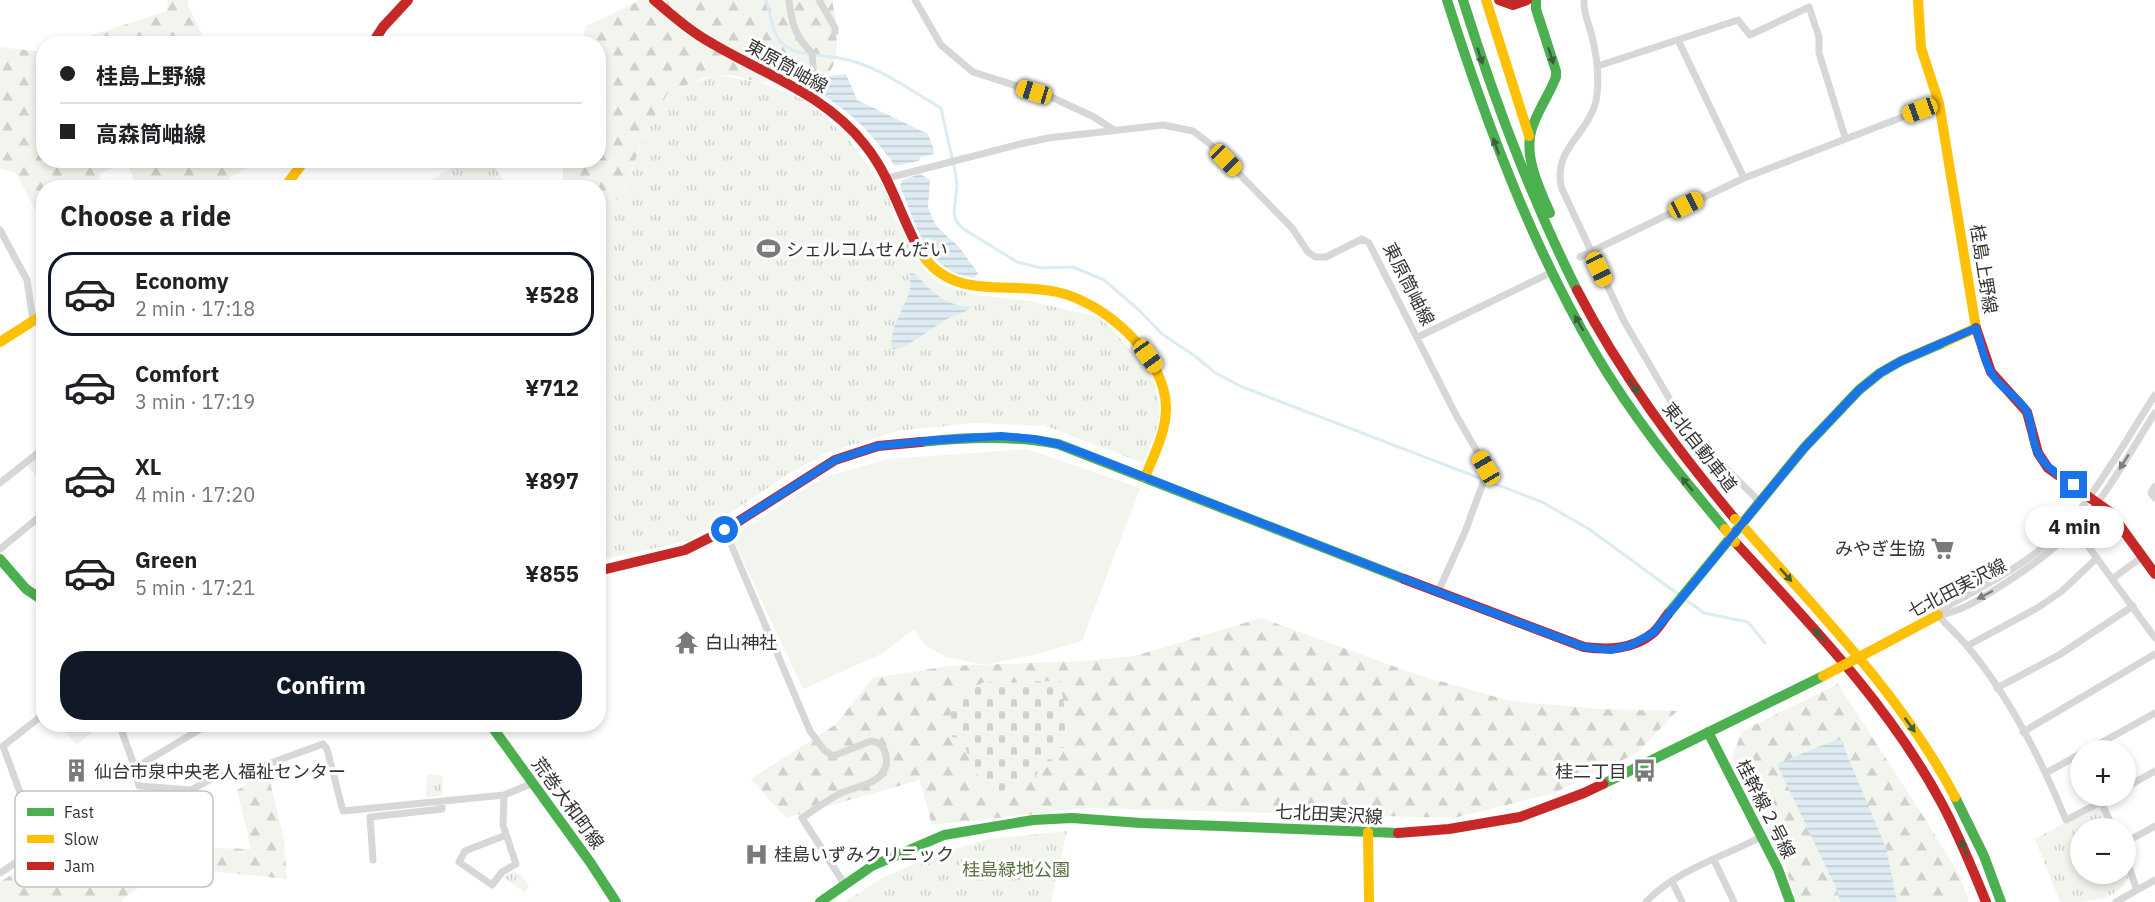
<!DOCTYPE html>
<meta charset="utf-8">
<style>
:root{--surface:#fff;--page:#f6f6f6;--text:#202124;--muted:#757577;--line:#e0e0e0;--accent:#111827}
body{margin:0;font-family:"IBM Plex Sans","Noto Sans JP",sans-serif;background:var(--page);color:var(--text);height:100vh;display:flex;flex-direction:column;font-size:22px;white-space:nowrap}
*{box-sizing:border-box;margin:0}
p{font-size:20px;color:var(--muted)}
.icon{flex:none;width:33px;height:33px;fill:none;stroke:currentColor;stroke-width:2;stroke-linecap:round;stroke-linejoin:round}
.map{position:relative;flex:1;overflow:hidden}
.side{position:absolute;left:36px;top:180px;width:570px;height:552px;display:flex;flex-direction:column;background:var(--surface);border-radius:24px;box-shadow:0 3px 9px #0003}
.side>*{flex:none}
.hud{position:absolute;left:36px;top:36px;width:570px;height:132px;border-radius:24px;box-shadow:0 3px 9px #0003;display:grid;align-content:center;height:132px;padding:0 24px;background:var(--surface)}
.fabs{position:absolute;left:2070px;top:740px;display:grid;gap:12px}
.fabs a{display:grid;place-items:center;width:66px;height:66px;border-radius:50%;background:var(--surface);box-shadow:0 3px 9px #0003;font-size:30px}
.end{position:absolute;width:27px;height:27px;margin:-14px;border:8px solid #1a73e8;background:#fff;box-shadow:0 0 0 3px #fff}
.from{border-radius:50%}
.bubble{position:absolute;height:42px;border-radius:21px;background:var(--surface);box-shadow:0 3px 9px #0003;font-size:20px;font-weight:800;line-height:42px;text-align:center}
.car{position:absolute;width:18px;height:36px;margin:-18px -9px;border-radius:8px;box-shadow:0 0 4px 2px #0007;background:linear-gradient(#f5c518 24%,#345 0 40%,#f5c518 0 76%,#345 0 86%,#f5c518 0)}
.hud b{display:flex;align-items:center;gap:21px;height:57px;font-size:22px}
.hud b+b{border-top:2px solid var(--line)}
.hud i{width:15px;height:15px;background:var(--text)}
ul{padding:0;list-style:none}
li{display:flex;align-items:center;gap:18px;height:84px;margin:0 12px 9px;padding:0 12px;border:3px solid transparent;border-radius:24px}
li div{flex:1}
li b{display:block;font-size:22px}
li em{font-style:normal;font-weight:800}
li.on{border-color:var(--accent)}
li>.icon{width:54px;height:54px;stroke-width:1.5}
h2{padding:0 24px;font-size:27px;line-height:72px}
.button{display:flex;gap:12px;margin-top:auto;padding:12px 24px}
.button a{flex:1;height:69px;border-radius:24px;background:var(--accent);color:#fff;font-size:24px;font-weight:800;line-height:69px;text-align:center}
.map>svg:first-child{display:block}
</style>
<div class="map">
<svg width="2155" height="902" viewBox="0 0 2155 902">
<defs>
<pattern id="forest-firs" width="22" height="20" patternUnits="userSpaceOnUse" patternTransform="scale(1.5)"><rect width="22" height="20" fill="#f1f5ed"/><path d="M5 1l3.5 6h-7zM16 11l3.5 6h-7z" fill="#cfd2cc"/></pattern>
<pattern id="cemetery-stones" width="16" height="16" patternUnits="userSpaceOnUse" patternTransform="scale(1.5)"><rect width="16" height="16" fill="#f1f5ed"/><path d="M2 7V4a2 2 0 0 1 4 0v3zM10 15v-3a2 2 0 0 1 4 0v3z" fill="#cfd2cc"/></pattern>
<pattern id="park-tufts" width="24" height="20" patternUnits="userSpaceOnUse" patternTransform="scale(1.5)"><rect width="24" height="20" fill="#f1f5ed"/><path d="M3 7l-1-3M5 7V3M7 7l1-3M15 17l-1-3M17 17v-4M19 17l1-3" fill="none" stroke="#cfd2cc"/></pattern>
<pattern id="water-rules" width="6" height="5" patternUnits="userSpaceOnUse" patternTransform="scale(1.5)"><rect width="6" height="5" fill="#ddebf3"/><path d="M0 2.5h6" fill="none" stroke="#becad1"/></pattern>
</defs>
<rect width="100%" height="100%" fill="#fff"/>
<path fill="#f1f5ed" d="M1027 449 1140 488 1082 641 1042 653 984 665 946 657 925 645 914 629 881 654 803 689 732 537 824 477 888 459Z
M60 725H89L94 731 76 745Z"/>
<path fill="url(#forest-firs)" d="M168 0H188V5L203 37 208 43H71L77 40 167 11Z
M640 0H832C836 20 842 56 829 73 826 76 822 80 818 83L803 80 760 82 730 75H715L704 78 668 93 643 137 627 185 617 200 599 207 598 188 572 187 563 180V161L598 160V44L583 43 585 27Z
M0 47 43 52 44 160 264 161 260 166 247 168 229 178V188L136 187 127 161 100 174 101 187 44 188 43 225 16 173 0 168Z
M1261 618 1415 674 1510 701 1600 709 1677 711 1637 753 1554 793 1454 818 1089 808 932 825 920 780 786 818 751 779 835 725 873 678 949 666 1085 661 1135 656Z
M1838 684 1925 819 1960 876 1969 902H1796L1785 865 1732 758 1742 731Z
M268 773 284 840 287 879 171 867 122 899 123 902H0V882L44 855 43 826H63L130 793 134 828 212 848 251 849 237 790Z"/>
<path fill="url(#cemetery-stones)" d="M1060 681 1071 747 1050 749 1052 761 1041 762 1035 779 996 793 972 769 963 739 952 737 950 699 984 682Z"/>
<path fill="url(#park-tufts)" d="M715 75 760 82 807 101 847 137 886 190 896 220 920 265 939 284 975 295 1031 301 1101 318 1153 374 1160 414 1156 431 1143 463 1046 426 975 423 897 431 826 453 787 475 688 541 599 560V207L617 200 627 186 645 133 668 93Z
M463 161H491L507 187H420Z
M43 452V484L28 466Z
M427 774 443 776 442 795 426 798Z
M2097 805 2102 810 2109 828H2080V873H2126V871L2128 878C2116 902 2086 902 2060 902L2035 839Z
M1067 831 1051 902H844L884 877 935 855 988 839Z
M512 872C522 873 524 879 529 887L524 892 503 877Z"/>
<path fill="url(#water-rules)" d="M846 74 857 100 928 134 934 150 933 154 921 157 918 161 895 166C873 134 851 112 818 92L829 76Z
M920 174 930 180 928 208 936 226 959 247 978 273 974 278C967 276 958 275 951 271 922 255 912 214 900 186L902 180Z
M910 273 915 274C933 293 945 306 972 307 965 313 955 315 947 319 932 327 908 349 892 349 888 328 907 306 910 288 911 283 910 278 910 273Z
M1840 738 1886 848 1897 902H1840L1837 890 1777 764Z"/>
<g fill="none" stroke-linecap="round" stroke-linejoin="round">
<path stroke="#ddebf3" stroke-width="3" d="M766 0C770 12 773 34 782 43 796 57 821 54 839 58 878 65 908 89 941 108L955 171 957 186 954 212 956 221 962 228 1017 262 1041 268 1073 267 1104 280 1140 311 1162 334 1195 356 1214 372 1240 386 1542 502 1589 529 1704 613 1748 622 1765 643"/>
<path stroke="#d7d7d7" stroke-width="7" d="M789 0C791 22 796 38 812 53L814 78 809 94
M819 0 835 28V32
M915 0 941 45 973 72 1049 96 1094 117 1114 130
M1584 0C1583 13 1589 24 1592 36 1597 57 1600 80 1596 101 1588 135 1551 150 1562 189L1624 321 1676 410 1701 444 1759 501
M1678 40 1744 178
M1598 66 1738 20 1750 35 1809 7 1819 37V53L1845 137
M888 178 1020 144 1048 138 1163 125 1193 131 1210 144 1292 228 1308 252 1315 257H1326L1362 239 1369 243 1456 415 1486 467V475L1465 532 1438 592
M0 230 27 280 33 321
M1580 257 1744 178 1939 103
M1418 337 1546 275
M0 483 44 448
M2155 486 2151 493 2155 498
M725 530 810 731 824 750 833 756 871 741C878 742 883 745 885 752 888 760 887 767 882 774 873 785 851 788 839 794 826 801 814 810 802 818L845 885
M2088 546 2155 638
M0 549 44 513
M2112 579 2142 557
M40 601V623L44 633
M1938 615 1942 609C1992 582 2048 554 2082 507 2109 471 2131 432 2155 395
M1938 615C1947 626 1958 635 1967 646 2010 697 2041 759 2066 820L2101 802 2113 828
M1938 615C1958 613 1980 599 1996 589 2033 566 2072 538 2098 502 2119 474 2136 442 2155 413
M1967 646 2039 607 2062 591 2097 558
M1997 688 2059 655 2133 606
M117 724 121 729 135 768 209 724
M2023 732 2155 654
M2088 750 2155 713
M135 768 139 786 191 790 218 775 235 776 323 744 327 749 343 811 504 795 533 783
M2046 773 2080 754
M2126 787 2155 771
M504 795 503 825 516 864 502 872 492 885 459 862 465 851 506 835
M2101 802 2112 795
M2126 842 2155 826
M373 860 370 817 442 809V801
M1714 860 1734 902
M0 873 35 850 36 836 3 746 44 714
M1672 881 1682 902
M2137 890 2155 880
M1646 902C1676 870 1723 857 1761 837
M2116 902 2137 890 2126 859"/>
<path stroke="#4caf50" stroke-width="10" d="M1447 0C1486 122 1530 242 1595 353 1632 416 1678 473 1725 529
M1463 0C1494 100 1530 196 1577 290
M1536 0V9L1556 71V77C1549 95 1538 110 1532 128 1523 155 1539 188 1550 213
M921 442C967 437 1013 435 1058 444L1404 579
M0 559 26 589 44 601
M1668 614 1804 448 1859 390 1880 373 1901 361 1945 342
M490 724 590 862 616 902
M1708 732 1778 869 1790 902
M1603 784 1823 676
M1955 797 1984 856 2001 902
M820 902 872 866 944 835 1033 820 1072 818 1141 823 1398 833"/>
<path stroke="#ffc107" stroke-width="10" d="M1486 0 1529 136
M1918 0 1921 48 1939 103 1976 328 1945 342
M284 188 305 160
M917 246C948 304 1006 280 1057 292 1104 302 1166 356 1166 408 1166 432 1154 455 1145 477
M0 342 44 314
M1747 531C1821 615 1902 696 1955 797
M1880 646 1938 615
M1368 832 1369 902"/>
<path stroke="#c62828" stroke-width="10" d="M654 0C673 16 691 32 713 44 766 75 826 95 865 145 890 176 899 212 917 246
M1499 0 1513 5 1527 0
M372 44 383 27 408 0
M1577 290C1620 373 1675 447 1735 519
M1976 328 1991 372 2027 412 2038 453 2048 468 2110 512 2155 574
M1735 542C1809 623 1889 705 1941 802 1959 835 1972 868 1986 902
M598 571 685 550 725 530 835 460 878 446 921 442
M1404 579 1584 647C1608 650 1632 650 1653 633 1659 628 1663 620 1668 614
M1398 833 1449 829 1520 817 1584 793 1603 784"/>
<path stroke="#ffc107" stroke-width="10" d="M1735 519 1747 531
M1725 529 1735 542
M1823 676 1880 646"/>
</g>
<defs><path id="oneway-solid" d="M-6-.8H1V-3.2L6.5 0L1 3.2V.8H-6Z" transform="scale(1.5)"/></defs>
<g fill="#3c5e3d">
<use href="#oneway-solid" transform="translate(1480 56) rotate(72)"/>
<use href="#oneway-solid" transform="translate(1551 56) rotate(72)"/>
<use href="#oneway-solid" transform="translate(1496 146) rotate(-110)"/>
<use href="#oneway-solid" transform="translate(1579 323) rotate(-119)"/>
<use href="#oneway-solid" transform="translate(1634 387) rotate(58)"/>
<use href="#oneway-solid" transform="translate(1687 484) rotate(-129)"/>
<use href="#oneway-solid" transform="translate(1786 575) rotate(49)"/>
<use href="#oneway-solid" transform="translate(1819 635) rotate(-132)"/>
<use href="#oneway-solid" transform="translate(1910 725) rotate(54)"/>
<use href="#oneway-solid" transform="translate(1964 848) rotate(-113)"/>
</g>
<g fill="#7d7d7d">
<use href="#oneway-solid" transform="translate(2124 462) rotate(122)"/>
<use href="#oneway-solid" transform="translate(1985 595) rotate(152)"/>
</g>
<g fill="none" stroke-linecap="round" stroke-linejoin="round">
<path stroke="#1a73e8" stroke-width="8" d="M725 530 835 460 878 446 937 440 1001 436 1034 439 1058 444 1083 453 1438 592 1584 647 1611 650 1631 645 1653 633 1804 448 1859 390 1880 373 1901 361 1976 328C1981 344 1984 363 1994 377 2003 390 2018 397 2026 410 2031 419 2031 429 2033 438 2038 464 2053 471 2074 485"/>
</g>
<defs>
<symbol id="stadium-bare" viewBox="-9 -9 18 18"><path d="M0-5a6.5 5 0 1 0 0 10a6.5 5 0 1 0 0-10ZM-3.5-1.8h7v3.6h-7Z" fill="#7a7a7a" stroke="#fff" stroke-width="2.5" paint-order="stroke"/></symbol>
<symbol id="supermarket-bare" viewBox="-9 -9 18 18"><path d="M-6-5.5h2.5l.6 2H6L4.5 2H-2.5L-4.4-4H-6ZM-1.5 3.2a1.3 1.3 0 1 0 .1 0ZM3 3.2a1.3 1.3 0 1 0 .1 0Z" fill="#7a7a7a" stroke="#fff" stroke-width="2.5" paint-order="stroke"/></symbol>
<symbol id="temple-bare" viewBox="-9 -9 18 18"><path d="M0-6L5-2H3V0L6.5 2.5H4V6H1.5V3h-3V6H-4V2.5H-6.5L-3 0V-2H-5Z" fill="#7a7a7a" stroke="#fff" stroke-width="2.5" paint-order="stroke"/></symbol>
<symbol id="building-bare" viewBox="-9 -9 18 18"><path d="M-4-6H4V6H1V3H-1V6H-4ZM-2.5-4.3h1.7v1.8h-1.7ZM.8-4.3h1.7v1.8H.8ZM-2.5-1h1.7V.8h-1.7ZM.8-1h1.7V.8H.8Z" fill="#7a7a7a" stroke="#fff" stroke-width="2.5" paint-order="stroke"/></symbol>
<symbol id="bus-bare" viewBox="-9 -9 18 18"><path d="M-5-6H5V4H4V6H2V4H-2V6H-4V4H-5ZM-3.5-4V0h7V-4ZM-3.5 1.2v1.5H-2V1.2ZM2 1.2v1.5H3.5V1.2Z" fill="#7a7a7a" stroke="#fff" stroke-width="2.5" paint-order="stroke"/></symbol>
<symbol id="hospital-bare" viewBox="-9 -9 18 18"><path d="M-5-5h3v3.5h4V-5h3V5h-3V1.5h-4V5h-3Z" fill="#7a7a7a" stroke="#fff" stroke-width="2.5" paint-order="stroke"/></symbol>
</defs>
<g fill-rule="evenodd">
<use href="#stadium-bare" x="752" y="232" width="33" height="33"/>
<use href="#supermarket-bare" x="1926" y="532" width="33" height="33"/>
<use href="#temple-bare" x="670" y="626" width="33" height="33"/>
<use href="#building-bare" x="60" y="754" width="33" height="33"/>
<use href="#bus-bare" x="1628" y="754" width="33" height="33"/>
<use href="#hospital-bare" x="740" y="838" width="33" height="33"/>
</g>
<g text-anchor="middle" dominant-baseline="central" stroke-width="6" stroke-linejoin="round" paint-order="stroke">
<g font-size="18" fill="#333" stroke="#fff">
<text transform="translate(787 66) rotate(29)">東原筒岫線</text>
<text transform="translate(1984 269) rotate(81)">桂島上野線</text>
<text transform="translate(1409 284) rotate(63)">東原筒岫線</text>
<text transform="translate(1700 447) rotate(52)">東北自動車道</text>
<text transform="translate(1957 588) rotate(-27)">七北田実沢線</text>
<text transform="translate(568 803) rotate(54)">荒巻大和町線</text>
<text transform="translate(1766 809) rotate(63)">桂幹線２号線</text>
<text transform="translate(1329 814) rotate(3)">七北田実沢線</text>
</g>
<g font-size="18" fill="#333" stroke="#fff" text-anchor="start">
<text x="786" y="249">シェルコムせんだい</text>
<text x="1925" y="548" text-anchor="end">みやぎ生協</text>
<text x="705" y="642">白山神社</text>
<text x="94" y="771">仙台市泉中央老人福祉センター</text>
<text x="1627" y="771" text-anchor="end">桂二丁目</text>
<text x="774" y="854">桂島いずみクリニック</text>
</g>
<g font-size="18" fill="#56703f" stroke="#fff">
<text x="1016" y="869">桂島緑地公園</text>
</g>
</g>
<rect x="15" y="791" width="198" height="96" rx="9" fill="#fff" stroke="#c2c2c2" stroke-width="1.5"/>
<rect x="27" y="808" width="27" height="8" fill="#4caf50"/>
<rect x="27" y="835" width="27" height="8" fill="#ffc107"/>
<rect x="27" y="862" width="27" height="8" fill="#c62828"/>
<g font-size="16" fill="#333">
<text x="64" y="818">Fast</text>
<text x="64" y="845">Slow</text>
<text x="64" y="872">Jam</text>
</g>
</svg>
<div class="fabs">
<a>+</a>
<a>−</a>
</div>
<i class="end from" style="left:725px;top:530px"></i>
<i class="end" style="left:2074px;top:485px"></i>
<div class="bubble" style="left:2025px;top:506px;width:99px">4 min</div>
<i class="car" style="left:1034px;top:92px;rotate:287deg"></i>
<i class="car" style="left:1920px;top:110px;rotate:250deg"></i>
<i class="car" style="left:1226px;top:160px;rotate:135deg"></i>
<i class="car" style="left:1686px;top:205px;rotate:64deg"></i>
<i class="car" style="left:1599px;top:269px;rotate:155deg"></i>
<i class="car" style="left:1148px;top:356px;rotate:144deg"></i>
<i class="car" style="left:1486px;top:468px;rotate:330deg"></i>
<div class="hud">
<b><i class="from"></i>桂島上野線</b>
<b><i></i>高森筒岫線</b>
</div>
<section class="side">
<h2>Choose a ride</h2>
<ul>
<li class="on"><svg class="icon" aria-label="car" viewBox="0 0 24 24"><path d="M5 17H2v-5l4-1 3-4h7l3 4 3 1v5h-3M9 17h6M6 11h13"/><circle cx="7" cy="17" r="2"/><circle cx="17" cy="17" r="2"/></svg><div><b>Economy</b><p>2 min · 17:18</p></div><em>¥528</em></li>
<li><svg class="icon" aria-label="car" viewBox="0 0 24 24"><path d="M5 17H2v-5l4-1 3-4h7l3 4 3 1v5h-3M9 17h6M6 11h13"/><circle cx="7" cy="17" r="2"/><circle cx="17" cy="17" r="2"/></svg><div><b>Comfort</b><p>3 min · 17:19</p></div><em>¥712</em></li>
<li><svg class="icon" aria-label="car" viewBox="0 0 24 24"><path d="M5 17H2v-5l4-1 3-4h7l3 4 3 1v5h-3M9 17h6M6 11h13"/><circle cx="7" cy="17" r="2"/><circle cx="17" cy="17" r="2"/></svg><div><b>XL</b><p>4 min · 17:20</p></div><em>¥897</em></li>
<li><svg class="icon" aria-label="car" viewBox="0 0 24 24"><path d="M5 17H2v-5l4-1 3-4h7l3 4 3 1v5h-3M9 17h6M6 11h13"/><circle cx="7" cy="17" r="2"/><circle cx="17" cy="17" r="2"/></svg><div><b>Green</b><p>5 min · 17:21</p></div><em>¥855</em></li>
</ul>
<div class="button"><a>Confirm</a></div>
</section>
</div>
